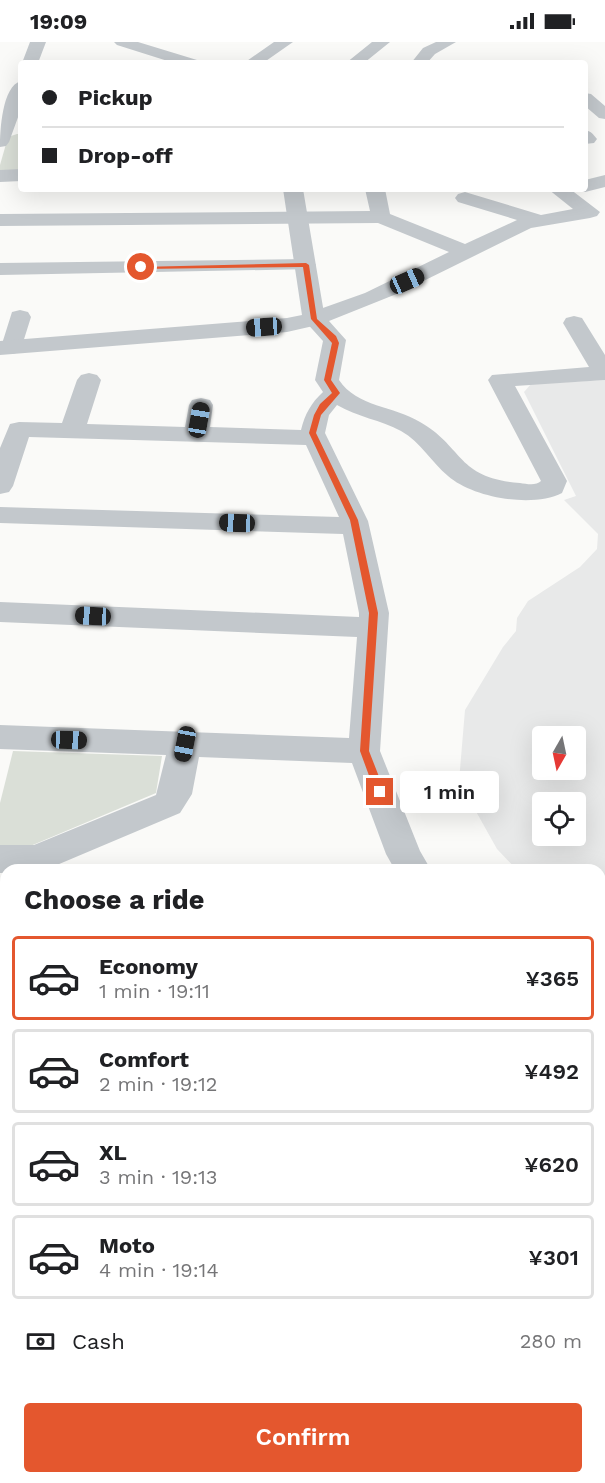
<!DOCTYPE html>
<meta charset="utf-8">
<style>
:root{--surface:#fff;--page:#f6f6f6;--text:#202124;--muted:#757577;--line:#e0e0e0;--accent:#e4572e}
body{margin:0;font-family:"Work Sans",sans-serif;background:var(--page);color:var(--text);height:100vh;display:flex;flex-direction:column;font-size:22px;white-space:nowrap}
*{box-sizing:border-box;margin:0}
p{font-size:20px;color:var(--muted)}
.icon{flex:none;width:33px;height:33px;fill:none;stroke:currentColor;stroke-width:2;stroke-linecap:round;stroke-linejoin:round}
.map{position:relative;flex:1;overflow:hidden}
.panel{position:absolute;left:0px;top:822px;width:606px;height:620px;display:flex;flex-direction:column;background:var(--surface);border-radius:18px 18px 0 0;box-shadow:0 6px 24px #0002}
.panel>*{flex:none}
.banner{position:absolute;left:18px;top:18px;width:570px;height:132px;border-radius:6px;box-shadow:0 6px 24px #0002;display:grid;align-content:center;height:132px;padding:0 24px;background:var(--surface)}
.needle{width:39px;rotate:189deg}
.tools{position:absolute;left:532px;top:684px;display:grid;gap:12px}
.tools a{display:grid;place-items:center;width:54px;height:54px;border-radius:6px;background:var(--surface);box-shadow:0 6px 24px #0002;font-size:30px}
.end{position:absolute;width:27px;height:27px;margin:-14px;border:8px solid #e4572e;background:#fff;box-shadow:0 0 0 3px #fff}
.from{border-radius:50%}
.bubble{position:absolute;height:42px;border-radius:6px;background:var(--surface);box-shadow:0 6px 24px #0002;font-size:20px;font-weight:600;line-height:42px;text-align:center}
.car{position:absolute;width:18px;height:36px;margin:-18px -9px;border-radius:8px;box-shadow:0 0 4px 2px #0007;background:linear-gradient(#222 24%,#8ab4d8 0 40%,#222 0 76%,#8ab4d8 0 86%,#222 0)}
.banner b{display:flex;align-items:center;gap:21px;height:57px;font-size:22px}
.banner b+b{border-top:2px solid var(--line)}
.banner i{width:15px;height:15px;background:var(--text)}
ul{padding:0;list-style:none}
li{display:flex;align-items:center;gap:18px;height:84px;margin:0 12px 9px;padding:0 12px;border:3px solid var(--line);border-radius:6px}
li div{flex:1}
li b{display:block;font-size:22px}
li em{font-style:normal;font-weight:600}
li.on{border-color:var(--accent)}
li>.icon{width:54px;height:54px;stroke-width:1.5}
h2{padding:0 24px;font-size:27px;line-height:72px}
.pay{display:flex;align-items:center;gap:15px;height:66px;padding:0 24px;font-size:22px}
.pay p{margin-inline-start:auto}
.button{display:flex;gap:12px;margin-top:auto;padding:12px 24px}
.button a{flex:1;height:69px;border-radius:6px;background:var(--accent);color:#fff;font-size:24px;font-weight:600;line-height:69px;text-align:center}
.status{display:flex;justify-content:space-between;align-items:center;height:42px;padding:0 30px;background:var(--surface);direction:ltr}
.status svg{height:16px;fill:currentColor}
.map>svg:first-child{display:block}
</style>
<div class="status"><b>19:09</b><svg viewBox="0 0 49 12"><path d="M0 12V9h3v3zM5 12V6h3v6zM10 12V3h3v9zM15 12V0h3v12zM26 1h20v11H26zM47 4h2v5h-2z"/></svg></div>
<div class="map">
<svg width="605" height="1441" viewBox="0 0 605 1441">
<rect width="100%" height="100%" fill="#fafaf8"/>
<path fill="#e8e9e9" fill-rule="evenodd" d="M605 338V866L600 864V828H517L497 807 459 739 465 668 503 605 516 589 517 576 528 559 580 525 597 507 598 492 564 458 576 454 524 350 531 342ZM543 694H576V728H543ZM543 760H576V794H543Z"/>
<path fill="#dadfd7" d="M17 92H21V130H3L0 128V123L8 95Z
M13 709 162 714 156 751 28 805H0V761Z"/>
<g fill="none" stroke-linecap="round" stroke-linejoin="round">
<defs>
<path id="primary" d="M605 1033V1071L600 1073V1035Z
M6 1286V1334L0 1337V1289Z"/>
</defs>
<use href="#primary" stroke="#b5babe" stroke-width="3"/>
<path fill="#c3c8cc" fill-rule="evenodd" d="M30 0H46L38 21H22Z
M114 0H138L197 18 199 21H174L117 3Z
M274 0H293L263 21H244Z
M372 0H390L364 21H346Z
M436 0H456L435 12 427 21H411L423 6Z
M21 39V67L9 100 6 104 0 105C0 89 2 44 21 39Z
M585 51 591 52 605 64V77L599 76 585 64Z
M585 88C591 89 593 92 597 97L594 101 585 102Z
M21 127V139L0 140V128Z
M605 133V145L585 150 578 147H585V138Z
M365 147H385L390 172 465 202 517 178 458 160 455 156 458 152 465 150 541 173 573 167 548 147H570L600 170 597 174 590 176 531 186 399 251 329 279 346 298 339 338C357 365 394 364 420 380 464 405 456 436 520 441 527 442 536 444 541 439L488 338 492 333 589 325 563 281 566 276 574 274 582 276 605 313V338L515 344 567 439 562 451C533 466 473 456 448 434 431 420 421 400 401 389 381 378 357 375 337 363L329 373 325 391 368 479 389 571 380 709 420 809 431 828H395L386 812 352 721 199 715 192 752 180 771 45 828H6V831H0V803H34L156 753 166 713 0 707V683L349 696 357 595 0 580V560L359 575V571L343 492 0 481V465L339 475 306 403 29 395 13 444 9 450 0 452V406L10 382 19 380 62 381 77 338 81 333 89 331 97 333 101 338 87 382 185 385 189 363 192 358 201 356 210 358 213 363 210 385 301 388C305 372 311 361 323 350L315 338 323 299 303 277 306 272 365 251 449 210 378 181 0 184V172L370 169Z
M306 217 313 219 316 223 313 227 0 233V221Z
M20 268 28 270 31 275 20 310 12 312 4 310 1 305 12 270Z
M600 943 605 945V979L600 977Z
M6 1001V1037L0 1038V1002Z
M605 1272V1318L600 1321V1273Z
M303 1436H361L359 1441H301Z"/>
<path fill="#c3c8cc" fill-rule="evenodd" d="M283 147H303L325 277 322 282 287 290 0 313V299L287 276 302 273Z"/>
<use href="#primary" fill="#fff" fill-rule="evenodd"/>
</g>
<path fill="#e4572e" d="M306 221 309 223 317 277 336 294 339 301 331 338 340 351 321 373 316 391 358 478 378 571 369 709 385 750 380 754 375 750 360 709 369 571 350 478 309 391 314 373 320 362 332 351 324 338 332 301 311 277 303 225 141 227 138 225Z"/>
</svg>
<div class="tools">
<a><svg class="needle" viewBox="-14 -14 28 28"><path d="M0-13l5 13h-10z" fill="#e53935"/><path d="M0 13l5-13h-10z" fill="#757577"/></svg></a>
<a><svg class="icon" aria-label="locate" viewBox="0 0 24 24"><circle cx="12" cy="12" r="6"/><path d="M12 2v4M12 18v4M2 12h4M18 12h4"/></svg></a>
</div>
<i class="end from" style="left:141px;top:225px"></i>
<i class="end" style="left:380px;top:750px"></i>
<div class="bubble" style="left:400px;top:729px;width:99px">1 min</div>
<i class="car" style="left:407px;top:239px;rotate:66deg"></i>
<i class="car" style="left:264px;top:285px;rotate:266deg"></i>
<i class="car" style="left:199px;top:378px;rotate:10deg"></i>
<i class="car" style="left:237px;top:481px;rotate:272deg"></i>
<i class="car" style="left:93px;top:574px;rotate:273deg"></i>
<i class="car" style="left:69px;top:698px;rotate:92deg"></i>
<i class="car" style="left:185px;top:702px;rotate:191deg"></i>
<div class="banner">
<b><i class="from"></i>Pickup</b>
<b><i></i>Drop-off</b>
</div>
<section class="panel">
<h2>Choose a ride</h2>
<ul>
<li class="on"><svg class="icon" aria-label="car" viewBox="0 0 24 24"><path d="M5 17H2v-5l4-1 3-4h7l3 4 3 1v5h-3M9 17h6M6 11h13"/><circle cx="7" cy="17" r="2"/><circle cx="17" cy="17" r="2"/></svg><div><b>Economy</b><p>1 min · 19:11</p></div><em>¥365</em></li>
<li><svg class="icon" aria-label="car" viewBox="0 0 24 24"><path d="M5 17H2v-5l4-1 3-4h7l3 4 3 1v5h-3M9 17h6M6 11h13"/><circle cx="7" cy="17" r="2"/><circle cx="17" cy="17" r="2"/></svg><div><b>Comfort</b><p>2 min · 19:12</p></div><em>¥492</em></li>
<li><svg class="icon" aria-label="car" viewBox="0 0 24 24"><path d="M5 17H2v-5l4-1 3-4h7l3 4 3 1v5h-3M9 17h6M6 11h13"/><circle cx="7" cy="17" r="2"/><circle cx="17" cy="17" r="2"/></svg><div><b>XL</b><p>3 min · 19:13</p></div><em>¥620</em></li>
<li><svg class="icon" aria-label="car" viewBox="0 0 24 24"><path d="M5 17H2v-5l4-1 3-4h7l3 4 3 1v5h-3M9 17h6M6 11h13"/><circle cx="7" cy="17" r="2"/><circle cx="17" cy="17" r="2"/></svg><div><b>Moto</b><p>4 min · 19:14</p></div><em>¥301</em></li>
</ul>
<div class="pay"><svg class="icon" aria-label="cash" viewBox="0 0 24 24"><path d="M3 7h18v10H3z"/><circle cx="12" cy="12" r="2"/></svg>Cash<p>280 m</p></div>
<div class="button"><a>Confirm</a></div>
</section>
</div>
